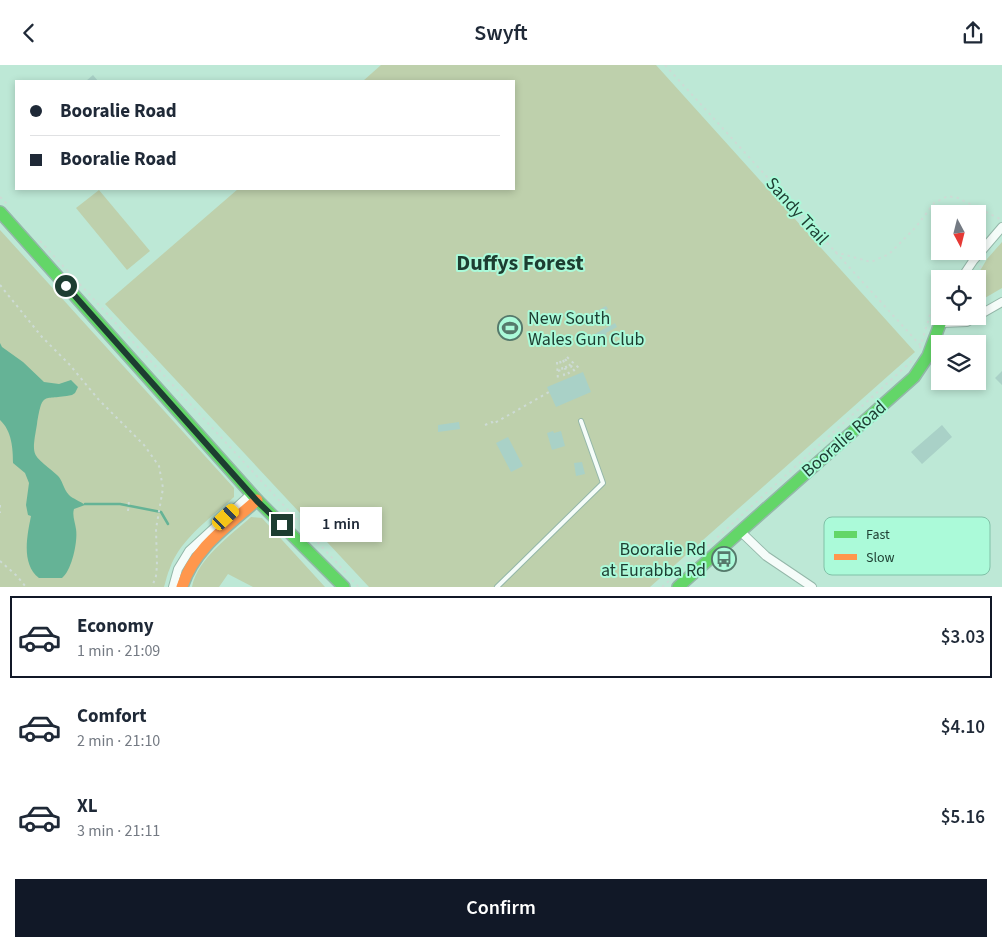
<!DOCTYPE html>
<meta charset="utf-8">
<style>
:root{--surface:#fff;--page:#f2f2f3;--text:#1f2937;--muted:#747a83;--line:#e0e1e3;--accent:#111827}
body{margin:0;font-family:"Source Sans 3",sans-serif;background:var(--page);color:var(--text);height:100vh;display:flex;flex-direction:column;font-size:19px;white-space:nowrap}
*{box-sizing:border-box;margin:0}
p{font-size:16px;color:var(--muted)}
.icon{flex:none;width:28px;height:28px;fill:none;stroke:currentColor;stroke-width:2;stroke-linecap:round;stroke-linejoin:round}
.map{position:relative;height:522px;overflow:hidden}
.side{display:flex;flex-direction:column;background:var(--surface);flex:1}
.side>*{flex:none}
.guide{position:absolute;left:15px;top:15px;width:500px;height:110px;border-radius:0px;box-shadow:0 2px 8px #0003;display:grid;align-content:center;height:110px;padding:0 15px;background:var(--surface)}
.needle{width:32px;rotate:173deg}
.controls{position:absolute;left:931px;top:140px;display:grid;gap:10px}
.controls a{display:grid;place-items:center;width:55px;height:55px;border-radius:0px;background:var(--surface);box-shadow:0 2px 8px #0003;font-size:25px}
.end{position:absolute;width:22px;height:22px;margin:-11px;border:6px solid #1d3d31;background:#fff;box-shadow:0 0 0 2px #fff}
.from{border-radius:50%}
.bubble{position:absolute;height:35px;border-radius:0px;background:var(--surface);box-shadow:0 2px 8px #0003;font-size:16px;font-weight:600;line-height:35px;text-align:center}
.car{position:absolute;width:15px;height:30px;margin:-15px -8px;border-radius:6px;box-shadow:0 0 4px 1px #0007;background:linear-gradient(#f5c518 24%,#345 0 40%,#f5c518 0 76%,#345 0 86%,#f5c518 0)}
.guide b{display:flex;align-items:center;gap:18px;height:48px;font-size:19px}
.guide b+b{border-top:1px solid var(--line)}
.guide i{width:12px;height:12px;background:var(--text)}
ul{padding:9px 0 0;list-style:none}
li{display:flex;align-items:center;gap:15px;height:82px;margin:0 10px 8px;padding:0 5px;border:2px solid transparent;border-radius:0px}
li div{flex:1}
li b{display:block;font-size:19px}
li em{font-style:normal;font-weight:600}
li.selected{border-color:var(--accent)}
li>.icon{width:45px;height:45px;stroke-width:1.5}
.primary-button{display:flex;gap:10px;margin-top:auto;padding:10px 15px}
.primary-button a{flex:1;height:58px;border-radius:0px;background:var(--accent);color:#fff;font-size:20px;font-weight:600;line-height:58px;text-align:center}
header{display:flex;justify-content:space-between;align-items:center;height:65px;padding:0 15px;background:var(--surface);font-size:22px;font-weight:600}
.map>svg:first-child{display:block}
</style>
<header><svg class="icon" aria-label="back" viewBox="0 0 24 24"><path d="M15 5l-7 7 7 7"/></svg>Swyft<svg class="icon" aria-label="share" viewBox="0 0 24 24"><path d="M12 15V3M7 8l5-5 5 5M5 13v7h14v-7"/></svg></header>
<div class="map">
<svg width="1002" height="522" viewBox="0 0 1002 522">
<rect width="100%" height="100%" fill="#bde8d6"/>
<path fill="#bed0ac" d="M381 0H656L915 287 650 522H369L105 239 238 124H514V16H363Z
M99 125 150 186 127 205 76 143Z
M0 165 234 423V432C211 453 181 473 170 503 167 509 166 516 164 522H0Z
M1002 177V223L978 237V214H975L987 194Z
M251 452 262 453 325 522H253L228 509 219 522H192C197 494 231 470 251 452Z"/>
<path fill="#65b396" d="M0 278 2 282 23 297 44 317 59 319 71 315 78 322 75 328 72 330C42 336 43 325 37 359 31 394 32 388 57 410 63 415 63 424 69 430 73 434 80 436 85 440L74 444C72 450 75 457 76 464 78 476 72 505 62 513H39C21 499 27 471 31 451L28 450 26 440 29 418 25 408 13 398C13 384 12 366 0 355Z"/>
<g fill="none" stroke-linecap="round" stroke-linejoin="round">
<path stroke="#65b396" stroke-width="2.5" d="M85 439H120L161 447 168 459"/>
</g>
<path fill="#a9d1c7" d="M93 10 98 16H86Z
M606 241 608 244 584 257 582 254Z
M615 258 617 262 606 268 607 270 595 274 593 270Z
M1002 306V320L995 313Z
M583 307 591 327 556 342 547 322Z
M459 357 460 364 438 367V360Z
M942 360 952 372 922 399 911 387Z
M553 366 554 368 561 366 565 381 552 385 547 368Z
M508 372 523 401 511 407 496 378Z
M582 397 585 409 576 411 574 398Z"/>
<g fill="none" stroke-linecap="round" stroke-linejoin="round">
<defs>
<path id="lane" d="M497 522 603 418 581 356"/>
<path id="street" d="M961 214 973 196 1002 162
M940 258 967 257 1002 237
M740 466 766 491 812 522
M173 522 178 504 189 486 251 429"/>
<path id="fast" d="M0 147 257 435 344 522
M678 522 914 312 928 291 943 251"/>
<path id="slow" d="M182 522C194 483 228 461 257 435"/>
</defs>
<use href="#lane" stroke="#94b7a9" stroke-width="6"/>
<use href="#street" stroke="#94b7a9" stroke-width="10"/>
<use href="#fast" stroke="#94b7a9" stroke-width="14"/>
<use href="#slow" stroke="#94b7a9" stroke-width="14"/>
<path stroke="#cddbd5" stroke-width="2" stroke-dasharray="2.5 4" stroke-linecap="butt" d="M665 0 921 281
M0 132 7 139
M40 176 347 509
M835 187 871 197 889 189 916 162 934 138 948 131 958 133 1000 154
M973 214 982 199
M0 220 42 272 69 299 99 335 144 380 159 401 163 423 156 464 157 500 156 511 152 522
M920 283 932 243 938 242
M567 292 581 305
M565 294 577 309
M563 295 570 311
M560 296 565 313
M557 297 558 316
M558 306 571 302 574 298
M485 360 492 357 493 359 549 327
M0 440V448
M128 446 129 436
M698 490 915 293
M0 496 17 511 26 522
M352 515 359 522
M662 522 670 515"/>
<use href="#lane" stroke="#f5fcf9" stroke-width="4"/>
<use href="#street" stroke="#f5fcf9" stroke-width="8"/>
<use href="#fast" stroke="#63d668" stroke-width="11"/>
<use href="#slow" stroke="#ff974d" stroke-width="11"/>
</g>
<g fill="none" stroke-linecap="round" stroke-linejoin="round">
<path stroke="#1d3d31" stroke-width="6" d="M66 221 257 436 282 460"/>
</g>
<defs>
<symbol id="stadium-ring" viewBox="-11 -11 22 22"><circle r="9.5" fill="#abfad9" stroke="#55796b" stroke-width="1.5"/><path d="M0-5a6.5 5 0 1 0 0 10a6.5 5 0 1 0 0-10ZM-3.5-1.8h7v3.6h-7Z" fill="#55796b"/></symbol>
<symbol id="bus-ring" viewBox="-11 -11 22 22"><circle r="9.5" fill="#abfad9" stroke="#55796b" stroke-width="1.5"/><path d="M-5-6H5V4H4V6H2V4H-2V6H-4V4H-5ZM-3.5-4V0h7V-4ZM-3.5 1.2v1.5H-2V1.2ZM2 1.2v1.5H3.5V1.2Z" fill="#55796b"/></symbol>
</defs>
<g fill-rule="evenodd">
<use href="#stadium-ring" x="496" y="249" width="28" height="28"/>
<use href="#bus-ring" x="710" y="480" width="28" height="28"/>
</g>
<g text-anchor="middle" dominant-baseline="central" stroke-width="4" stroke-linejoin="round" paint-order="stroke">
<g font-size="18" fill="#1d3d31" stroke="#abfad9">
<text transform="translate(797 146) rotate(48)">Sandy Trail</text>
<text transform="translate(844 374) rotate(-41)">Booralie Road</text>
</g>
<g font-size="18" fill="#1d3d31" stroke="#abfad9" text-anchor="start">
<text x="528" y="253">New South<tspan x="528" dy="21">Wales Gun Club</tspan></text>
<text x="706" y="484" text-anchor="end">Booralie Rd<tspan x="706" dy="21">at Eurabba Rd</tspan></text>
</g>
<g font-size="22" font-weight="bold" fill="#1d3d31" stroke="#abfad9">
<text x="520" y="198">Duffys Forest</text>
</g>
</g>
<rect x="824" y="452" width="166" height="58" rx="8" fill="#abfad9" stroke="#80c1a7" stroke-width="1"/>
<rect x="834" y="466" width="23" height="7" fill="#63d668"/>
<rect x="834" y="489" width="23" height="6" fill="#ff974d"/>
<g font-size="14" fill="#1d3d31">
<text x="866" y="474">Fast</text>
<text x="866" y="497">Slow</text>
</g>
</svg>
<div class="controls">
<a><svg class="needle" viewBox="-14 -14 28 28"><path d="M0-13l5 13h-10z" fill="#e53935"/><path d="M0 13l5-13h-10z" fill="#747a83"/></svg></a>
<a><svg class="icon" aria-label="locate" viewBox="0 0 24 24"><circle cx="12" cy="12" r="6"/><path d="M12 2v4M12 18v4M2 12h4M18 12h4"/></svg></a>
<a><svg class="icon" aria-label="layers" viewBox="0 0 24 24"><path d="M12 4l9 5-9 5-9-5zM3 14l9 5 9-5"/></svg></a>
</div>
<i class="end from" style="left:66px;top:221px"></i>
<i class="end" style="left:282px;top:460px"></i>
<div class="bubble" style="left:300px;top:442px;width:82px">1 min</div>
<i class="car" style="left:226px;top:452px;rotate:47deg"></i>
<div class="guide">
<b><i class="from"></i>Booralie Road</b>
<b><i></i>Booralie Road</b>
</div>
</div>
<section class="side">
<ul>
<li class="selected"><svg class="icon" aria-label="car" viewBox="0 0 24 24"><path d="M5 17H2v-5l4-1 3-4h7l3 4 3 1v5h-3M9 17h6M6 11h13"/><circle cx="7" cy="17" r="2"/><circle cx="17" cy="17" r="2"/></svg><div><b>Economy</b><p>1 min · 21:09</p></div><em>$3.03</em></li>
<li><svg class="icon" aria-label="car" viewBox="0 0 24 24"><path d="M5 17H2v-5l4-1 3-4h7l3 4 3 1v5h-3M9 17h6M6 11h13"/><circle cx="7" cy="17" r="2"/><circle cx="17" cy="17" r="2"/></svg><div><b>Comfort</b><p>2 min · 21:10</p></div><em>$4.10</em></li>
<li><svg class="icon" aria-label="car" viewBox="0 0 24 24"><path d="M5 17H2v-5l4-1 3-4h7l3 4 3 1v5h-3M9 17h6M6 11h13"/><circle cx="7" cy="17" r="2"/><circle cx="17" cy="17" r="2"/></svg><div><b>XL</b><p>3 min · 21:11</p></div><em>$5.16</em></li>
</ul>
<div class="primary-button"><a>Confirm</a></div>
</section>
